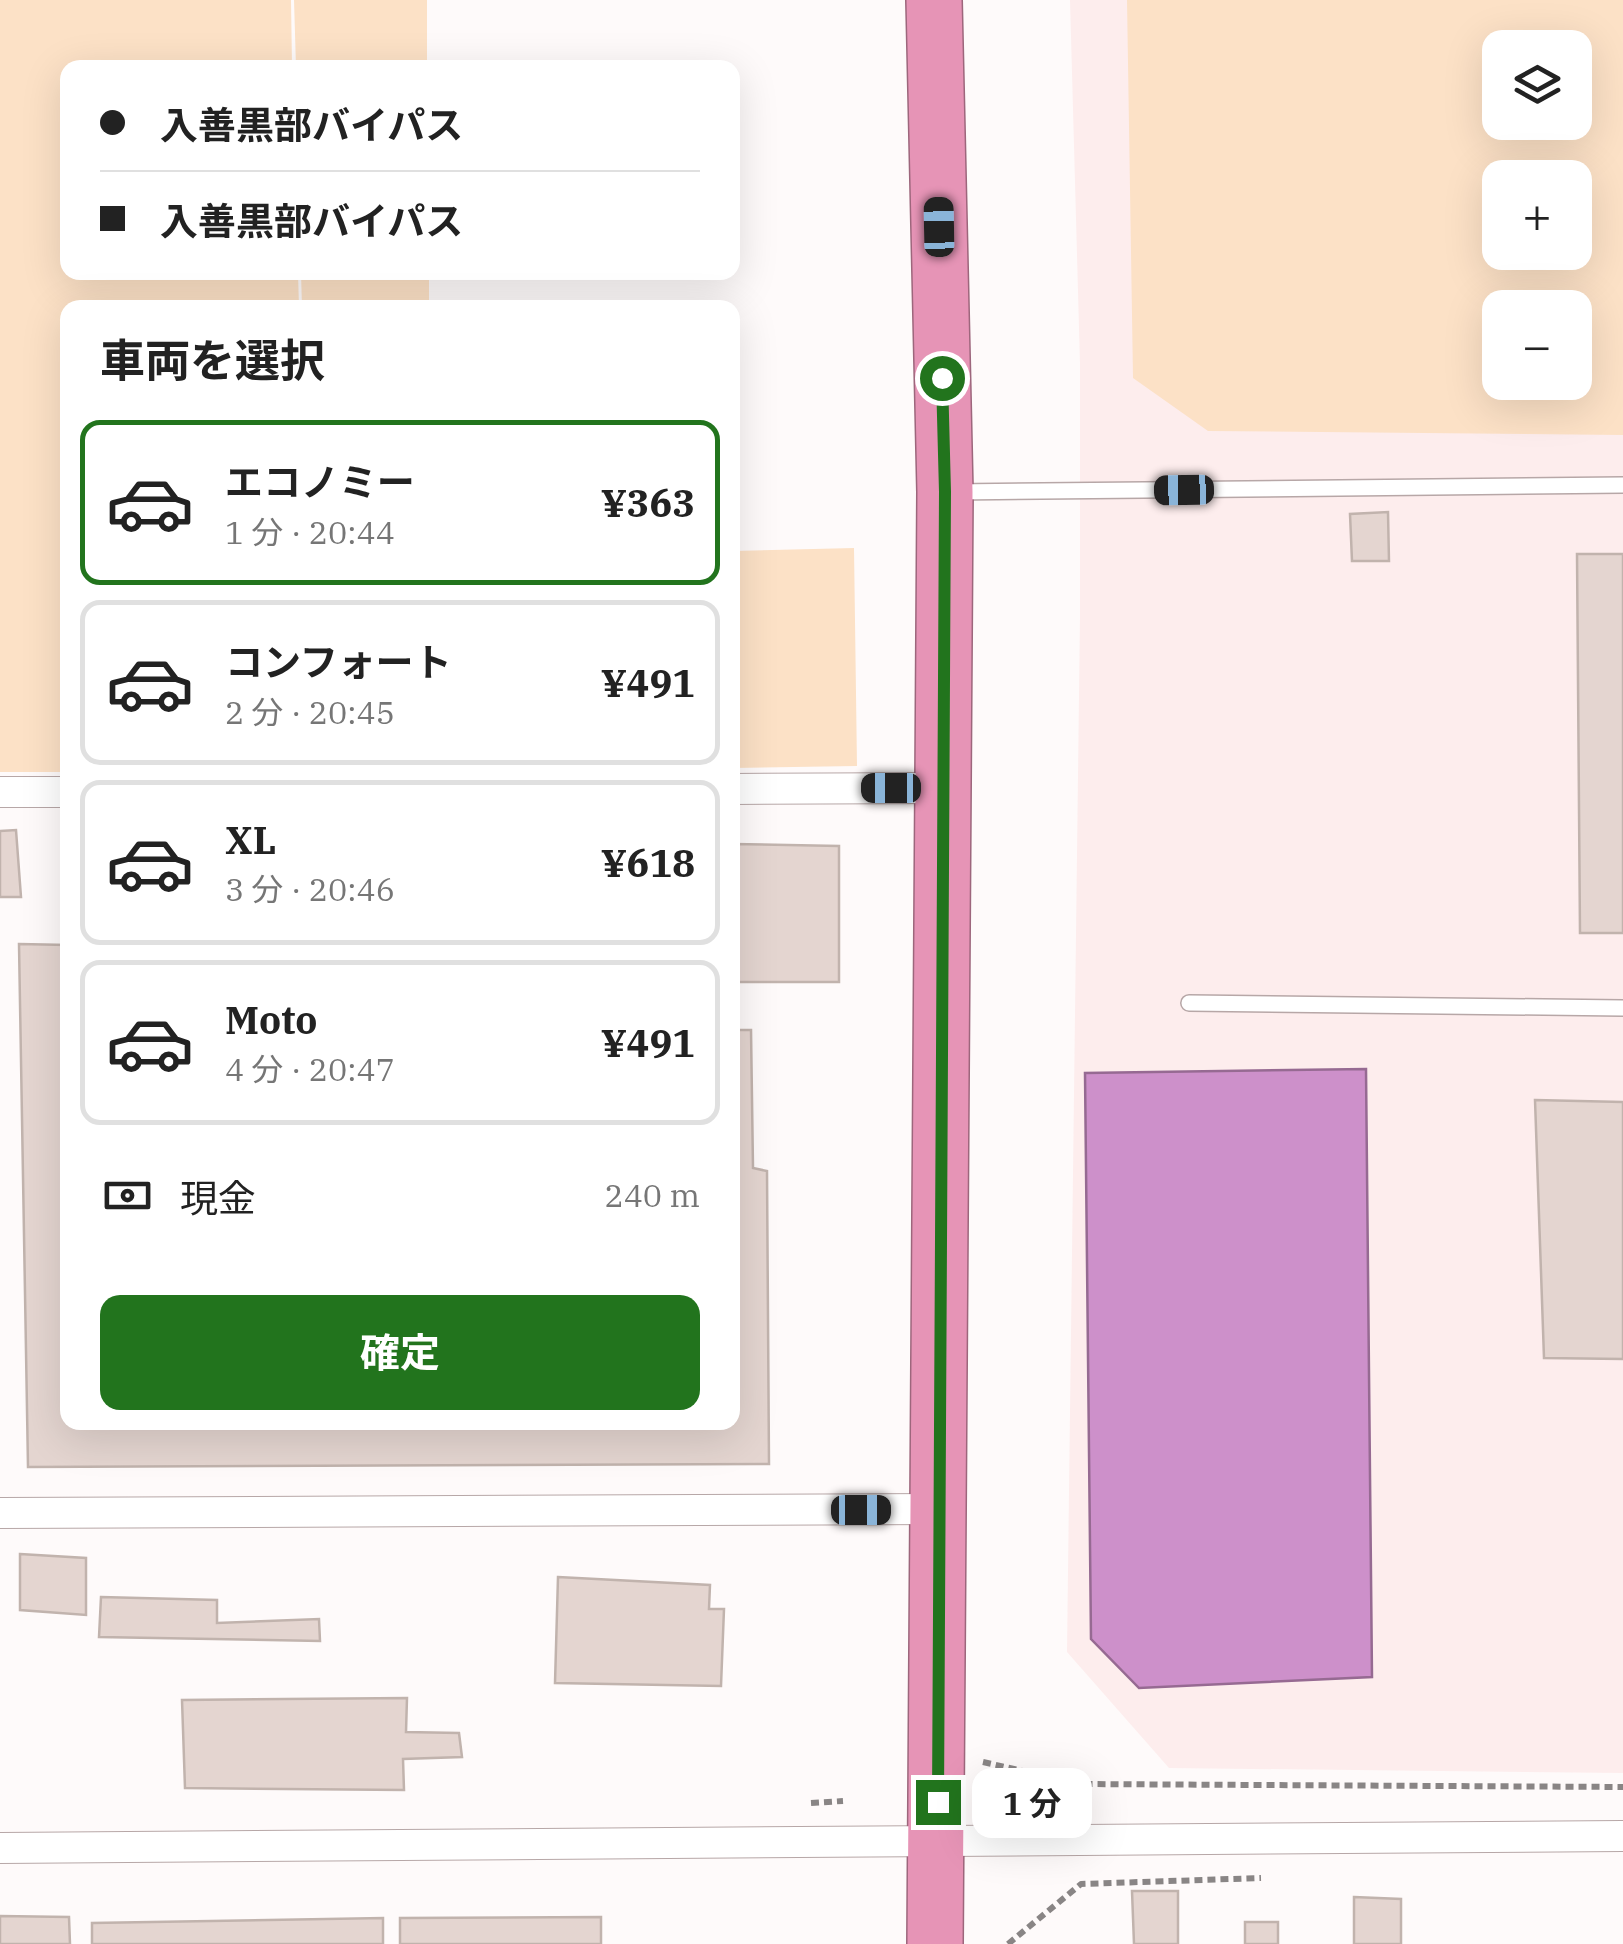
<!DOCTYPE html>
<html lang="ja">
<meta charset="utf-8">
<style>
:root{--surface:#fff;--page:#f2f2f2;--text:#222;--muted:#767676;--line:#e0e0e0;--accent:#22741d}
body{margin:0;font-family:"IBM Plex Serif","Noto Sans JP",serif;background:var(--page);color:var(--text);height:100vh;display:flex;flex-direction:column;font-size:38px;white-space:nowrap}
*{box-sizing:border-box;margin:0}
p{font-size:32px;color:var(--muted)}
.icon{flex:none;width:55px;height:55px;fill:none;stroke:currentColor;stroke-width:2;stroke-linecap:round;stroke-linejoin:round}
.map{position:relative;flex:1;overflow:hidden}
.side{position:absolute;left:60px;top:300px;width:680px;height:1130px;display:flex;flex-direction:column;background:var(--surface);border-radius:20px;box-shadow:0 10px 40px #0002}
.side>*{flex:none}
.banner{position:absolute;left:60px;top:60px;width:680px;height:220px;border-radius:20px;box-shadow:0 10px 40px #0002;display:grid;align-content:center;height:220px;padding:0 40px;background:var(--surface)}
.controls{position:absolute;left:1482px;top:30px;display:grid;gap:20px}
.controls a{display:grid;place-items:center;width:110px;height:110px;border-radius:20px;background:var(--surface);box-shadow:0 10px 40px #0002;font-size:50px}
.end{position:absolute;width:45px;height:45px;margin:-22px;border:12px solid #22741d;background:#fff;box-shadow:0 0 0 5px #fff}
.from{border-radius:50%}
.bubble{position:absolute;height:70px;border-radius:20px;background:var(--surface);box-shadow:0 10px 40px #0002;font-size:32px;font-weight:700;line-height:70px;text-align:center}
.car{position:absolute;width:30px;height:60px;margin:-30px -15px;border-radius:12px;box-shadow:0 0 8px 2px #0007;background:linear-gradient(#222 24%,#8ab4d8 0 40%,#222 0 76%,#8ab4d8 0 86%,#222 0)}
.banner b{display:flex;align-items:center;gap:35px;height:95px;font-size:38px}
.banner b+b{border-top:2px solid var(--line)}
.banner i{width:25px;height:25px;background:var(--text)}
ul{padding:0;list-style:none}
li{display:flex;align-items:center;gap:30px;height:165px;margin:0 20px 15px;padding:0 20px;border:5px solid var(--line);border-radius:20px}
li div{flex:1}
li b{display:block;font-size:38px}
li em{font-style:normal;font-weight:700}
li.current{border-color:var(--accent)}
li>.icon{width:90px;height:90px;stroke-width:1.5}
h2{padding:0 40px;font-size:45px;line-height:120px}
.pay{display:flex;align-items:center;gap:25px;height:110px;padding:0 40px;font-size:38px}
.pay p{margin-inline-start:auto}
.primary-button{display:flex;gap:20px;margin-top:auto;padding:20px 40px}
.primary-button a{flex:1;height:115px;border-radius:20px;background:var(--accent);color:#fff;font-size:40px;font-weight:700;line-height:115px;text-align:center}
.map>svg:first-child{display:block}
</style>
<div class="map">
<svg width="1623" height="1944" viewBox="0 0 1623 1944">
<rect width="100%" height="100%" fill="#fefafa"/>
<path fill="#fdeded" fill-rule="evenodd" d="M1070 0H1623V1773L1169 1768 1067 1652 1080 616V364ZM1500 48H1575V122H1500ZM1500 178H1575V252H1500ZM1500 308H1575V382H1500Z"/>
<path fill="#fce1c6" fill-rule="evenodd" d="M0 0H291L292 67 68 68V272L298 273 299 307 68 308 67 772H0Z
M294 0H427V67H296Z
M1127 0H1623V435L1208 431 1133 378ZM1500 48H1575V122H1500ZM1500 178H1575V252H1500ZM1500 308H1575V382H1500Z
M301 273H429V307H302Z
M854 548 857 766 733 768V551Z"/>
<path fill="#cd90ca" stroke="#966a92" stroke-width="2.5" d="M1366 1069 1372 1677 1139 1688 1091 1639 1085 1073Z"/>
<path fill="#e4d5d0" stroke="#c1b3ad" stroke-width="2.5" d="M1388 512 1389 561H1352L1350 514Z
M1577 554H1623V933H1580Z
M16 830 21 897H0V831Z
M732 844 839 846V982H733Z
M19 944 68 945V1422H732V1030H751L753 1168 767 1171 769 1464 28 1467Z
M1535 1100 1623 1102V1359L1544 1358Z
M20 1554 86 1558V1615L20 1610Z
M558 1577 710 1585 709 1609H724L721 1686 555 1683Z
M101 1597 217 1600V1623L319 1619 320 1641 99 1637Z
M407 1698 406 1732 459 1733 462 1757 403 1759 404 1790 185 1788 182 1700Z
M1132 1891H1178V1944H1134Z
M1354 1897 1401 1899V1944H1354Z
M0 1916 69 1917 70 1944H0Z
M601 1917V1944H400V1918Z
M383 1918V1944H92V1923Z
M1245 1922H1278V1944H1245Z"/>
<g fill="none" stroke-linecap="round" stroke-linejoin="round">
<defs>
<path id="lane" d="M954 492 1623 485
M1189 1003 1623 1008"/>
<path id="street" d="M732 789 942 788
M0 792H68
M0 1513 940 1509
M0 1848 1623 1836"/>
<path id="highway" d="M934 0 945 492 935 1944"/>
</defs>
<use href="#lane" stroke="#b7a7a7" stroke-width="18"/>
<use href="#street" stroke="#b7a7a7" stroke-width="32"/>
<use href="#highway" stroke="#9d667c" stroke-width="58"/>
<path stroke="#898585" stroke-width="6" stroke-dasharray="8 5" stroke-linecap="butt" d="M983 1762 1080 1784 1623 1787
M1080 1784 1081 1808
M811 1803 843 1801
M1008 1944 1081 1884 1261 1878"/>
<use href="#lane" stroke="#fff" stroke-width="15"/>
<use href="#street" stroke="#fff" stroke-width="30"/>
<use href="#highway" stroke="#e694b6" stroke-width="55"/>
</g>
<g fill="none" stroke-linecap="round" stroke-linejoin="round">
<path stroke="#22741d" stroke-width="12" d="M938 1802 945 492 942 378"/>
</g>
</svg>
<div class="controls">
<a><svg class="icon" aria-label="layers" viewBox="0 0 24 24"><path d="M12 4l9 5-9 5-9-5zM3 14l9 5 9-5"/></svg></a>
<a>+</a>
<a>−</a>
</div>
<i class="end from" style="left:942px;top:378px"></i>
<i class="end" style="left:938px;top:1802px"></i>
<div class="bubble" style="left:972px;top:1768px;width:120px">1 分</div>
<i class="car" style="left:939px;top:227px;rotate:359deg"></i>
<i class="car" style="left:1184px;top:490px;rotate:269deg"></i>
<i class="car" style="left:891px;top:788px;rotate:270deg"></i>
<i class="car" style="left:861px;top:1510px;rotate:90deg"></i>
<div class="banner">
<b><i class="from"></i>入善黒部バイパス</b>
<b><i></i>入善黒部バイパス</b>
</div>
<section class="side">
<h2>車両を選択</h2>
<ul>
<li class="current"><svg class="icon" aria-label="car" viewBox="0 0 24 24"><path d="M5 17H2v-5l4-1 3-4h7l3 4 3 1v5h-3M9 17h6M6 11h13"/><circle cx="7" cy="17" r="2"/><circle cx="17" cy="17" r="2"/></svg><div><b>エコノミー</b><p>1 分 · 20:44</p></div><em>¥363</em></li>
<li><svg class="icon" aria-label="car" viewBox="0 0 24 24"><path d="M5 17H2v-5l4-1 3-4h7l3 4 3 1v5h-3M9 17h6M6 11h13"/><circle cx="7" cy="17" r="2"/><circle cx="17" cy="17" r="2"/></svg><div><b>コンフォート</b><p>2 分 · 20:45</p></div><em>¥491</em></li>
<li><svg class="icon" aria-label="car" viewBox="0 0 24 24"><path d="M5 17H2v-5l4-1 3-4h7l3 4 3 1v5h-3M9 17h6M6 11h13"/><circle cx="7" cy="17" r="2"/><circle cx="17" cy="17" r="2"/></svg><div><b>XL</b><p>3 分 · 20:46</p></div><em>¥618</em></li>
<li><svg class="icon" aria-label="car" viewBox="0 0 24 24"><path d="M5 17H2v-5l4-1 3-4h7l3 4 3 1v5h-3M9 17h6M6 11h13"/><circle cx="7" cy="17" r="2"/><circle cx="17" cy="17" r="2"/></svg><div><b>Moto</b><p>4 分 · 20:47</p></div><em>¥491</em></li>
</ul>
<div class="pay"><svg class="icon" aria-label="cash" viewBox="0 0 24 24"><path d="M3 7h18v10H3z"/><circle cx="12" cy="12" r="2"/></svg>現金<p>240 m</p></div>
<div class="primary-button"><a>確定</a></div>
</section>
</div>
